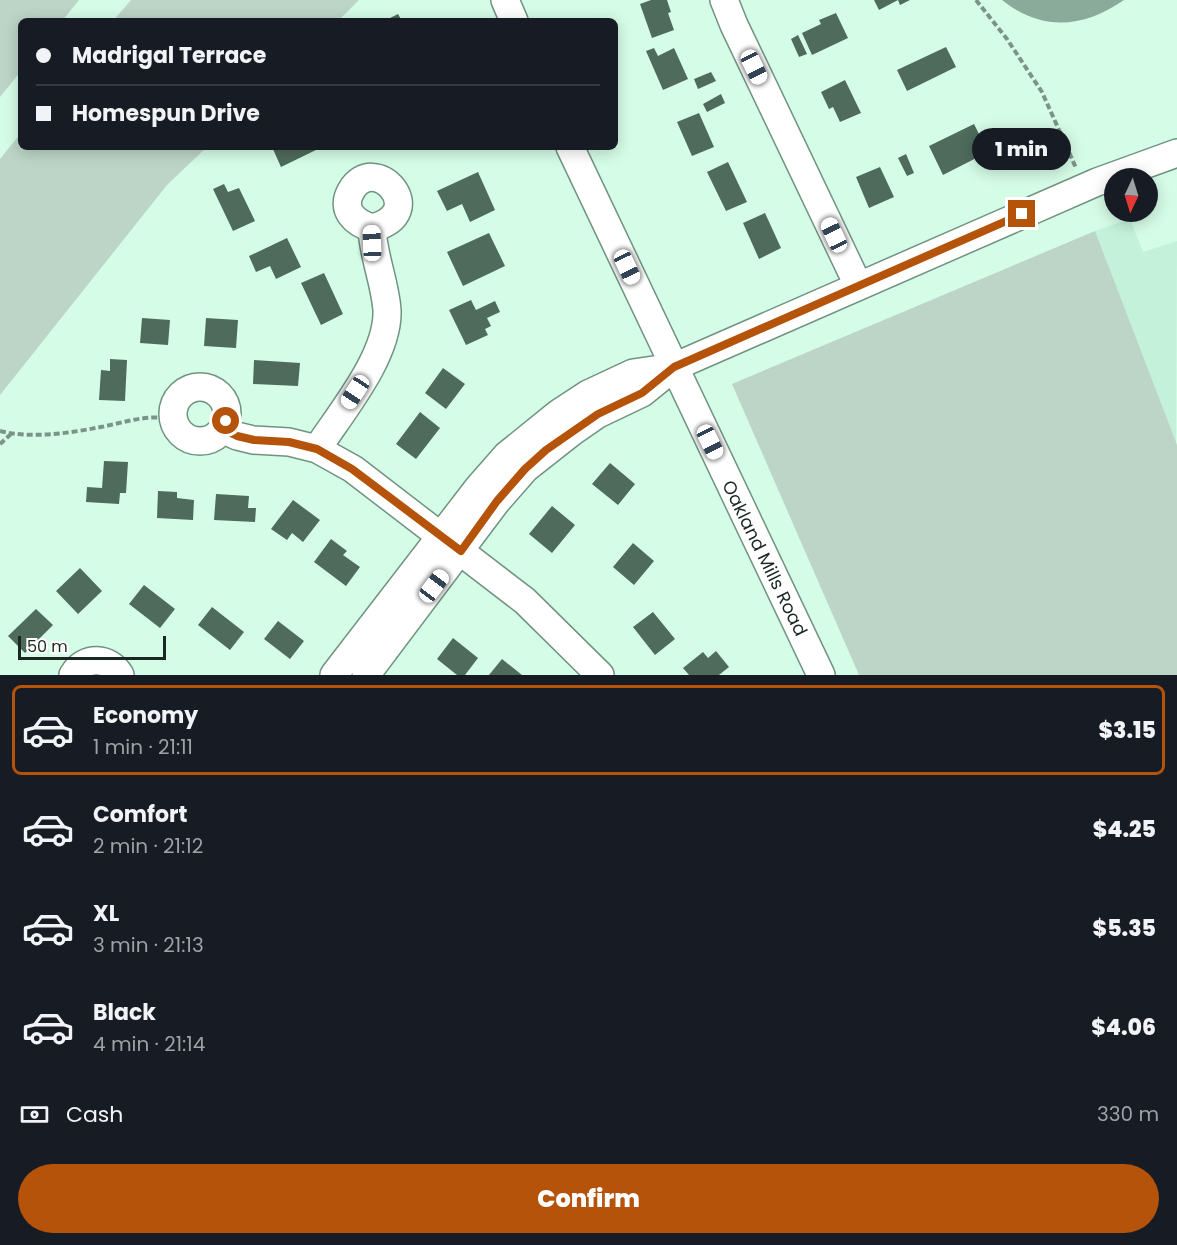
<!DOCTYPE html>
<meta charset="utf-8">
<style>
:root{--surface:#171b24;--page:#20242c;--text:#f1f3f6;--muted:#9ea1a6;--line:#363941;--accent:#b45309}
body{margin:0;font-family:Poppins,sans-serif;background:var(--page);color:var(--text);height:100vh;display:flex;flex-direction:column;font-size:22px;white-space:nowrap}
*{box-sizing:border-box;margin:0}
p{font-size:20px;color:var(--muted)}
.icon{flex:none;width:33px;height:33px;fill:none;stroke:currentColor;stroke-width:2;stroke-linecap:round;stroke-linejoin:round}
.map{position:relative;height:675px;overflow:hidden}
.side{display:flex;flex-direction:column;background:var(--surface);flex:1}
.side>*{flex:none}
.banner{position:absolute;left:18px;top:18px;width:600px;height:132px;border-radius:9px;box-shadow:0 3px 15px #0003;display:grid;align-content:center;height:132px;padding:0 18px;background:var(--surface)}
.needle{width:39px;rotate:184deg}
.controls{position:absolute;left:1104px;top:168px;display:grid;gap:12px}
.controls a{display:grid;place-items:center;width:54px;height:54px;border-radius:50%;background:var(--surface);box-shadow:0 3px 15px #0003;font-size:30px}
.scale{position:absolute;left:18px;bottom:15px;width:148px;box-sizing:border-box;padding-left:6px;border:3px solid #1a2821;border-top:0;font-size:16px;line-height:21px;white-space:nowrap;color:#1a2821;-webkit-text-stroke:4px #fff;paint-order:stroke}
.end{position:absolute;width:27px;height:27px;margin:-14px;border:8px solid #b45309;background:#fff;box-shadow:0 0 0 3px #fff}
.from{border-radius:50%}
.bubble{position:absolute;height:42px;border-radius:21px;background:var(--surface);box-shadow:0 3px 15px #0003;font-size:20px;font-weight:800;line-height:42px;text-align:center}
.car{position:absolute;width:18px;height:36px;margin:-18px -9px;border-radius:8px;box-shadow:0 0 4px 2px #0007;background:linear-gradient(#fff 24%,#345 0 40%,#fff 0 76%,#345 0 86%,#fff 0)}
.banner b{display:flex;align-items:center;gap:21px;height:57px;font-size:22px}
.banner b+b{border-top:2px solid var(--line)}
.banner i{width:15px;height:15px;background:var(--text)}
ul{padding:10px 0 0;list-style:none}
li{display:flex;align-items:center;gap:18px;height:90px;margin:0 12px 9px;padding:0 6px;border:3px solid transparent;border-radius:9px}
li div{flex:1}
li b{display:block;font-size:22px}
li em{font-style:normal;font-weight:800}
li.selected{border-color:var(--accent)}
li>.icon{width:54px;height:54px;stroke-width:1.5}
.pay{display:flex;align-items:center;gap:15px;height:66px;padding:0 18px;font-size:22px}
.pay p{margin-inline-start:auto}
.button{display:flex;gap:12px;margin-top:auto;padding:12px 18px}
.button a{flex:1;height:69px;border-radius:36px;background:var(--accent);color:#fff;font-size:24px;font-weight:800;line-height:69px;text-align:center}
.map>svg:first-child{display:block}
</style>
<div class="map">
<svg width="1177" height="675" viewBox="0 0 1177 675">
<rect width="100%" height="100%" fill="#d5fce7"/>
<path fill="#c3f1d9" d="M1130 219 1143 252 1177 241 1176 446 1095 231Z"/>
<path fill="#bcd5c7" d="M0 0H79L62 21H21V71L0 97Z
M131 0H359L338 21H113Z
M21 133V147H207L167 185 0 395V159Z
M1095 231 1177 445V675H859L732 384Z"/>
<path fill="#8bab9a" d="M1002 0H1124C1084 28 1041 32 1002 0Z"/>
<path fill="#4e6b5c" d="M651 0H667L671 12 668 13 674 30 652 38 640 4Z
M874 0H910L900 5 898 0 879 10Z
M836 13 848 38 812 55 802 33 821 24 819 20Z
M398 14 402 21H384Z
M798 35 807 54 799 57 791 39Z
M946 47 956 67 907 91 897 70Z
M654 48 658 56 674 48 688 79 663 90 646 51Z
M711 72 716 81 698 89 694 79Z
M845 80 861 113 840 122 833 107 829 109 821 92Z
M721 94 725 103 707 112 703 104Z
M699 113 714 147 692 156 677 122Z
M974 124 988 152 943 175 929 146Z
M272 147H317L318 149 281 167Z
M906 154 914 173 907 176 898 158Z
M728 162 747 202 726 211 707 172Z
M880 167 894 197 869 208 856 177Z
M478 172 495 210 470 222 462 204 447 211 437 191Z
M224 184 228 192 239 188 255 221 233 231 213 189Z
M765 213 781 248 759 259 743 223Z
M489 233 505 266 463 286 447 252Z
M287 238 301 267 276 279 270 266 256 272 249 256Z
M324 273 343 314 321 325 301 283Z
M471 300 476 310 495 301 500 312 487 318 491 326 485 329 488 335 466 345 449 310Z
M142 318 170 320 168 345 140 343Z
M206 318 238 320 236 348 204 346Z
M110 359 127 360 125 401 99 400 101 370 110 371Z
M254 360 300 363 298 386 253 384Z
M443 368 465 384 446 409 425 393Z
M420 412 440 428 416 459 396 444Z
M104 461 128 462 126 493H120L119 504 86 502 87 487 102 488Z
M610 463 635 484 618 505 592 484Z
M158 491 177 492V498L194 500 193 520 157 518Z
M216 494 249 496 248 508H256L255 522 214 520Z
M293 500 320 520 303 542 292 533 287 540 271 529Z
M552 506 575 525 552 553 529 534Z
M331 539 347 551 343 555 360 567 346 586 314 562Z
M633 543 654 561 634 585 613 567Z
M80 568 102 591 78 614 56 591Z
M144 585 175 609 160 628 129 604Z
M212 607 244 632 230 650 198 625Z
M36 609 53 625 25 653 8 636Z
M653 612 675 639 655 655 633 627Z
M278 621 304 641 290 659 264 639Z
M453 638 478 658 465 675H457L437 659Z
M716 651 729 667 719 675H689L683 668 703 652 708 658Z
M502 659 522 675H489Z"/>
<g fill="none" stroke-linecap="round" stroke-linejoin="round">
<defs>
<path id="minor" d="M505 0 514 21
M724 0 734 25 858 285
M570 147 821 675
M173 414a27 27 0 1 1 54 0a27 27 0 1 1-54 0Z
M222 429 237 436 253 440 289 442 317 449 353 469 525 601 600 675
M317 449C342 411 389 355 387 310 385 282 373 256 372 228 355 223 340 210 351 191 374 150 432 213 372 228
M73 675C85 655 109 657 120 675
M334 675 478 488 507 455 559 413 588 394 633 373 674 367 1097 182 1177 153
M366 675 497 501 525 469 572 432 598 414 642 393 673 368"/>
</defs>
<use href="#minor" stroke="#709381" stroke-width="30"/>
<path stroke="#7a9587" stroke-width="4" stroke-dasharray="6 3" stroke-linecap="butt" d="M976 0 1007 39 1042 92 1076 168
M0 431C31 439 70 433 101 427 126 422 148 414 173 419
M0 444 11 434"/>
<use href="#minor" stroke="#fff" stroke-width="27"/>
</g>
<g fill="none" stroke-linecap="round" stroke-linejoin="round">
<path stroke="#b45309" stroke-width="8" d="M226 421 222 429 237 436 254 440 289 442 317 449 352 469 461 551 497 501 525 469 546 450 598 414 642 393 674 367 1022 214"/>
</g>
<g text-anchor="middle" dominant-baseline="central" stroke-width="6" stroke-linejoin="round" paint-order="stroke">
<g font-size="18" fill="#1a2821" stroke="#fff">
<text transform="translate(765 558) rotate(64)">Oakland Mills Road</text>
</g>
</g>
</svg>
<div class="controls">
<a><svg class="needle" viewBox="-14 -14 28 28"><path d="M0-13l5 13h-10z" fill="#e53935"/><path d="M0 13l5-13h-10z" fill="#9ea1a6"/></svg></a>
</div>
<div class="scale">50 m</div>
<i class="end from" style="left:226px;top:421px"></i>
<i class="end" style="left:1022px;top:214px"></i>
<div class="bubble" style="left:972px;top:128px;width:99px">1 min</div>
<i class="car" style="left:754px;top:67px;rotate:154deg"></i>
<i class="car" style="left:834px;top:235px;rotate:335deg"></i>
<i class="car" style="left:372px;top:243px;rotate:358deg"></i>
<i class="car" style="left:627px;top:267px;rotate:155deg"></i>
<i class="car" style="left:355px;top:392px;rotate:213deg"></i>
<i class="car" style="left:710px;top:442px;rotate:154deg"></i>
<i class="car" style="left:434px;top:586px;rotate:37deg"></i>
<div class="banner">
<b><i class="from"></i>Madrigal Terrace</b>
<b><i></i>Homespun Drive</b>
</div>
</div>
<section class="side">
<ul>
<li class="selected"><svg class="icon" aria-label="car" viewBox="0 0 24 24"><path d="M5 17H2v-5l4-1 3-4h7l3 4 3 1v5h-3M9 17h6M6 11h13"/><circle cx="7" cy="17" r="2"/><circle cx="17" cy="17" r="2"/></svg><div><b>Economy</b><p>1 min · 21:11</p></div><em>$3.15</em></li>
<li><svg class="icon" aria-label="car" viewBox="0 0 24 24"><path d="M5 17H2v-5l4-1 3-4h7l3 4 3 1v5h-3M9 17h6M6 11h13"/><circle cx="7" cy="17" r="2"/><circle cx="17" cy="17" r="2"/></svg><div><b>Comfort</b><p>2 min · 21:12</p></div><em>$4.25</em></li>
<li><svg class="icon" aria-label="car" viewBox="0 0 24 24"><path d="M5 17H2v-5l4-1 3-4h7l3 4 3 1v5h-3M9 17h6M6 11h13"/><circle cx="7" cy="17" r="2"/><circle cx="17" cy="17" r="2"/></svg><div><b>XL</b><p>3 min · 21:13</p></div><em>$5.35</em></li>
<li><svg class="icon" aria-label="car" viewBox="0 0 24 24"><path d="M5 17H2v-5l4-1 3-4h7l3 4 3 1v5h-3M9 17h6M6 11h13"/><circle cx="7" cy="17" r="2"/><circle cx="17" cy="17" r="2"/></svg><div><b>Black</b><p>4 min · 21:14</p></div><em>$4.06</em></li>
</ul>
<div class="pay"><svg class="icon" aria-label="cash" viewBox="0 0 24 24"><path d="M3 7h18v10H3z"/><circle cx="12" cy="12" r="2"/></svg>Cash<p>330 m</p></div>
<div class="button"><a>Confirm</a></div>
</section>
